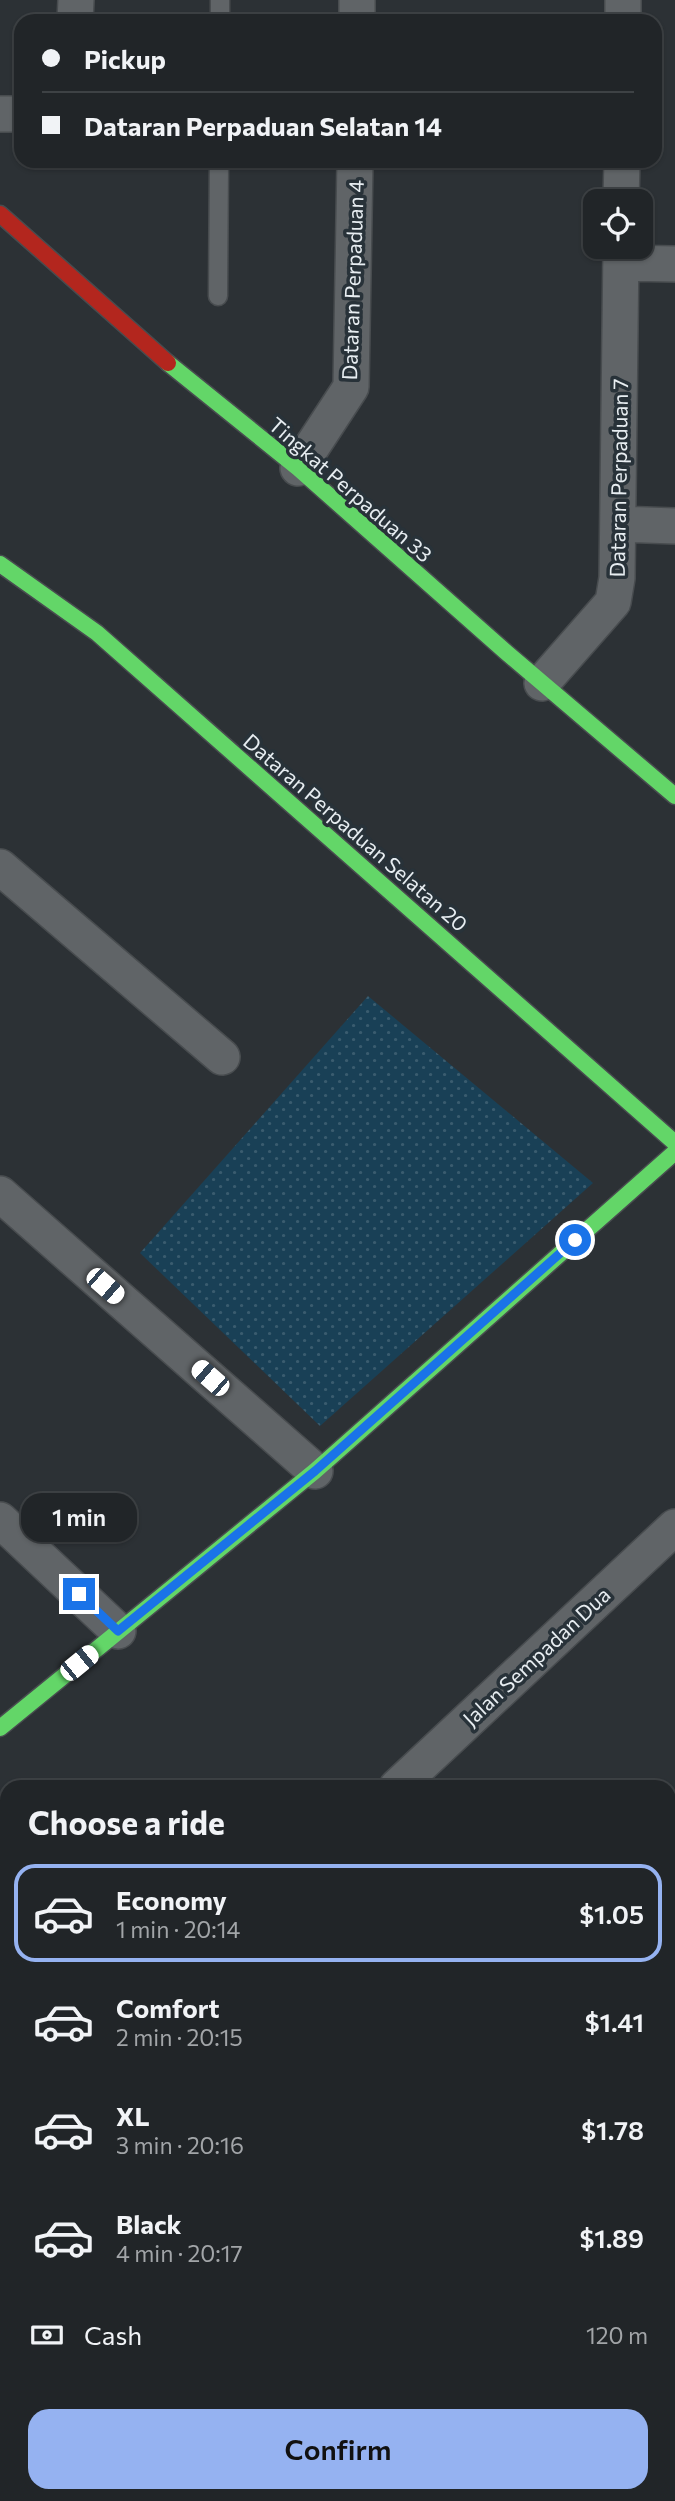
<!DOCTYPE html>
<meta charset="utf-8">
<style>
:root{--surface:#212528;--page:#292d30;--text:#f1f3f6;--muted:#a2a5a8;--line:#3e4245;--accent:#95b2f1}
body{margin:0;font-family:Commissioner,sans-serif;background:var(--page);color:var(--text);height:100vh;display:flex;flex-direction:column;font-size:26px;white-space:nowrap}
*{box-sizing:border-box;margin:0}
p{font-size:23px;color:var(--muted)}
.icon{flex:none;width:38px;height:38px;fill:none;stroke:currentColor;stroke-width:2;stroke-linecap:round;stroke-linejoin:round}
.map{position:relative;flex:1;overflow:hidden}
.details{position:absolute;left:0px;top:1780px;width:676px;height:723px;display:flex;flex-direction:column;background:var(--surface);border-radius:21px 21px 0 0;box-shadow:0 2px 5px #0004,0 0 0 2px var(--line)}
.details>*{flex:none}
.top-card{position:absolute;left:14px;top:14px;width:648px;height:154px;border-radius:21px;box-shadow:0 2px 5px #0004,0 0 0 2px var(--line);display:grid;align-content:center;height:154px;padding:0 28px;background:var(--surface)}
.tools{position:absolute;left:583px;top:189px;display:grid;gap:14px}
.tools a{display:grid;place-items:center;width:70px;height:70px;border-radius:14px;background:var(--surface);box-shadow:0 2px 5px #0004,0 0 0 2px var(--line);font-size:35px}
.end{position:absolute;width:32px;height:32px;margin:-16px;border:9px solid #1a73e8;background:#fff;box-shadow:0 0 0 4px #fff}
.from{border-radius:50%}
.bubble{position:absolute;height:49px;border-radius:21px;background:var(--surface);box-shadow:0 2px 5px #0004,0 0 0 2px var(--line);font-size:23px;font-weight:600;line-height:49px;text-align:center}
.car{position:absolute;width:21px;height:42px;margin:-21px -10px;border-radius:9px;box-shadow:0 0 5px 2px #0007;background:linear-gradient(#fff 24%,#345 0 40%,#fff 0 76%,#345 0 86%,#fff 0)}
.top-card b{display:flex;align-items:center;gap:24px;height:66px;font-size:26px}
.top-card b+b{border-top:2px solid var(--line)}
.top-card i{width:18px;height:18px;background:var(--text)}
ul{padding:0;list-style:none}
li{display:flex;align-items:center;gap:21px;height:98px;margin:0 14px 10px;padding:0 14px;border:4px solid transparent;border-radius:21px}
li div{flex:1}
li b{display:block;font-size:26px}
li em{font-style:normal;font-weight:600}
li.current{border-color:var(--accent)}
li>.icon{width:63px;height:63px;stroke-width:1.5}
h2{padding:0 28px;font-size:32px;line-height:84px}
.pay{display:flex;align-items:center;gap:18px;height:77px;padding:0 28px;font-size:26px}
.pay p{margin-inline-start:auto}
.action{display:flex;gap:14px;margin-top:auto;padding:14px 28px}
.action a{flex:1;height:80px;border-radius:21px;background:var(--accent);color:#111;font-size:28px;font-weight:600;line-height:80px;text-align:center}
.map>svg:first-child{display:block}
</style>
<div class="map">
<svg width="675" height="2501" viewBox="0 0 675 2501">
<defs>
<pattern id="park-dots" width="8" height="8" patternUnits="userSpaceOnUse" patternTransform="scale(1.75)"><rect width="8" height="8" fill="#194056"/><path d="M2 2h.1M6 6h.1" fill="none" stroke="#3a5c6f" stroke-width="1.8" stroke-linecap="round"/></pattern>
</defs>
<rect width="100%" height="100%" fill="#2c3135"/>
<path fill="url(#park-dots)" d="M368 996 593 1183 320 1426 140 1253Z"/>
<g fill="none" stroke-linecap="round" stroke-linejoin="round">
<defs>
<path id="lane" d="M220 21V0
M218 296 219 161"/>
<path id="street" d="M75 21 76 0
M357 21V0
M623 21V0
M0 114H21
M621 201 622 161
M621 263 675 264
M298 468 351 387 355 161
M618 524 675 526
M542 683 613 602 617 578 621 247
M0 867 222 1057
M0 1194 315 1471
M0 1520 118 1631
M397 1787 675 1527
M668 1983 675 1977
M0 2070 7 2074
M668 2458 675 2449
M0 2476 7 2482
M524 2496 530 2501
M635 2501 639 2496"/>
<path id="fast" d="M168 363 298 468 507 653 675 796
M0 564 97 633 675 1143
M0 1728 315 1471 675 1152"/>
<path id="jam" d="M0 214 168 363"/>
</defs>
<use href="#lane" stroke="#484c4f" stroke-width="21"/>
<use href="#street" stroke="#484c4f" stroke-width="38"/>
<use href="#fast" stroke="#484c4f" stroke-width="19"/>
<use href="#jam" stroke="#484c4f" stroke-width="19"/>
<use href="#lane" stroke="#606467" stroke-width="18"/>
<use href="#street" stroke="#606467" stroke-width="35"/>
<use href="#fast" stroke="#63d668" stroke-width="16"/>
<use href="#jam" stroke="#b3261e" stroke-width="16"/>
</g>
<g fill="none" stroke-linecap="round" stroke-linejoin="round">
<path stroke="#1a73e8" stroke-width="9" d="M79 1594 118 1631 315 1471 575 1240"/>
</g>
<g text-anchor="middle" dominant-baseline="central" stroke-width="7" stroke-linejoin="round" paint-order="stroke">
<g font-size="21" fill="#e7edf1" stroke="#283239">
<text transform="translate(352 280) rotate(-88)">Dataran Perpaduan 4</text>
<text transform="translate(618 478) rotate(-89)">Dataran Perpaduan 7</text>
<text transform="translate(351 489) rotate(41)">Tingkat Perpaduan 33</text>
<text transform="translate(356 832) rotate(41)">Dataran Perpaduan Selatan 20</text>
<text transform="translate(536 1656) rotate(-43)">Jalan Sempadan Dua</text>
</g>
</g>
</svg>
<div class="tools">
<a><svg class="icon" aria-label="locate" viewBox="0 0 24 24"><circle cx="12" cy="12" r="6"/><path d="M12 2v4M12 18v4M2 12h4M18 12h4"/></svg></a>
</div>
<i class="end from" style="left:575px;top:1240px"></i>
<i class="end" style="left:79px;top:1594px"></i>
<div class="bubble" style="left:21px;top:1493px;width:116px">1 min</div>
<i class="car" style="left:105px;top:1286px;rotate:131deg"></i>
<i class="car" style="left:210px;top:1378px;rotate:311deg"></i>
<i class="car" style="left:79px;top:1663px;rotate:51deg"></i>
<div class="top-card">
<b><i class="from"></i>Pickup</b>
<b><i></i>Dataran Perpaduan Selatan 14</b>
</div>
<section class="details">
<h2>Choose a ride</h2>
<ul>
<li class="current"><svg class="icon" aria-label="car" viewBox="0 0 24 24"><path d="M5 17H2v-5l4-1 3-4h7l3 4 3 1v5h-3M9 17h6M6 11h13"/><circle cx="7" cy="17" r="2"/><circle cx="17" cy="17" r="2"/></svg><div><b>Economy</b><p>1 min · 20:14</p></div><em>$1.05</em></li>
<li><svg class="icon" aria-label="car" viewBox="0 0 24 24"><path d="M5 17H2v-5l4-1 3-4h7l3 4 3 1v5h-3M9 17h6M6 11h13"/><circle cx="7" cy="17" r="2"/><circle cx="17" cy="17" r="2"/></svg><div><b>Comfort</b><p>2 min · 20:15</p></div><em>$1.41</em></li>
<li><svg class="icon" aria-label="car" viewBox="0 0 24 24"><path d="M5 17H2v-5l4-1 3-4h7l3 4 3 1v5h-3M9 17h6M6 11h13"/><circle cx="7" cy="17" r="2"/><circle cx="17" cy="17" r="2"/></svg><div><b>XL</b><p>3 min · 20:16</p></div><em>$1.78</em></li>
<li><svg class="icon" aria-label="car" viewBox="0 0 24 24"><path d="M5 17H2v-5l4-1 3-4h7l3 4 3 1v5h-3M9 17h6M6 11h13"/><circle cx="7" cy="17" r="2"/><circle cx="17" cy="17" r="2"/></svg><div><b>Black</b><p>4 min · 20:17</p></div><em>$1.89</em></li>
</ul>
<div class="pay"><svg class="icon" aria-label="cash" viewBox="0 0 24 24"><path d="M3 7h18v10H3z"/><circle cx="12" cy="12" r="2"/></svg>Cash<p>120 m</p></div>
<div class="action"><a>Confirm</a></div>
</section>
</div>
